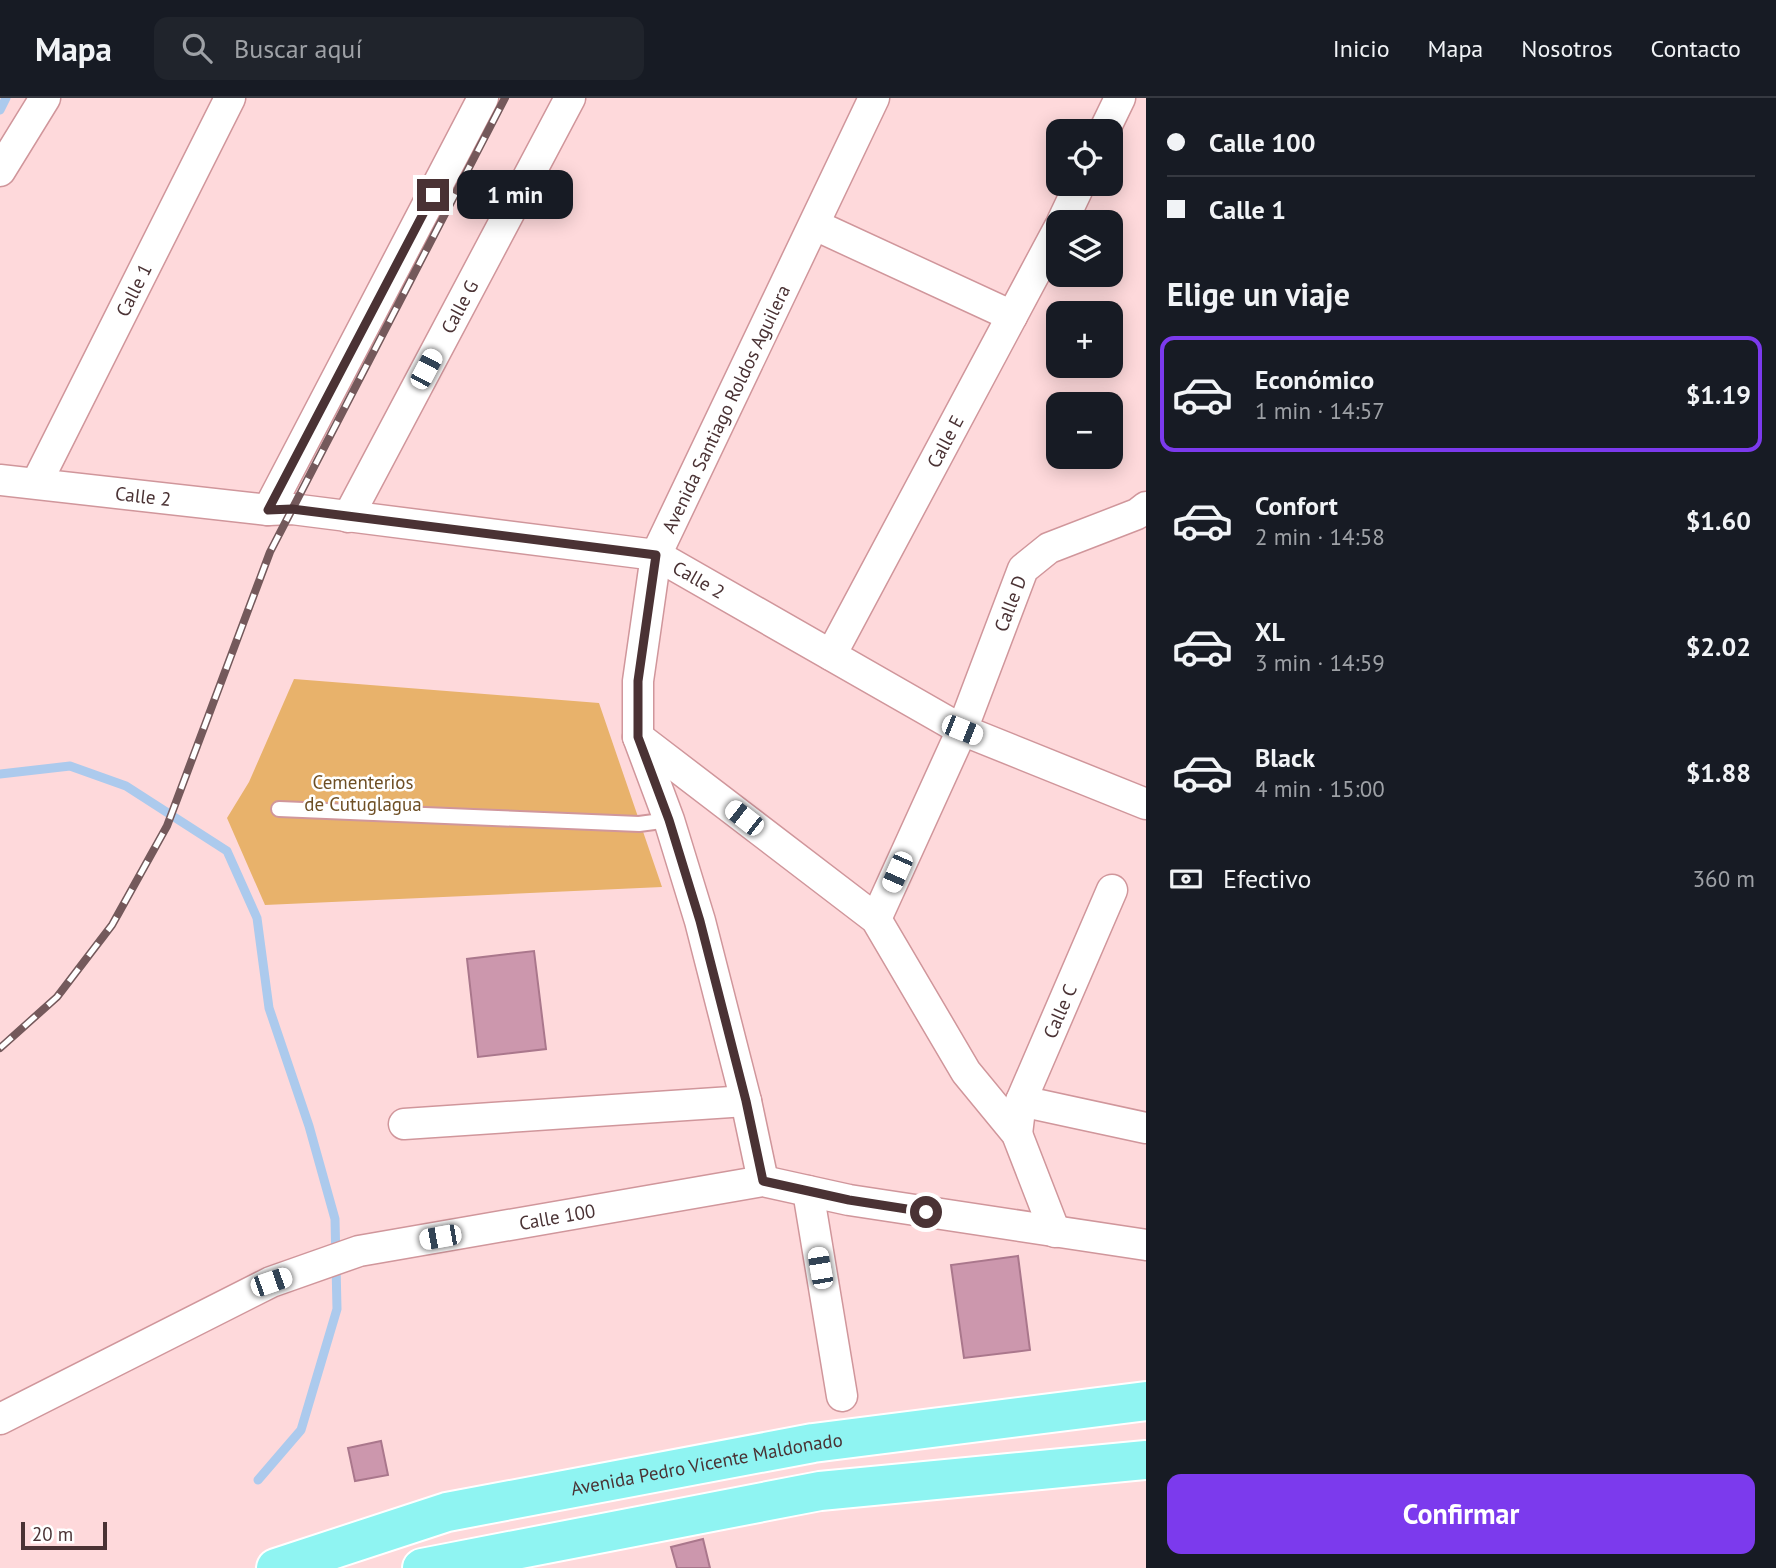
<!DOCTYPE html>
<html lang="es">
<meta charset="utf-8">
<style>
:root{--surface:#171b24;--page:#20242c;--text:#f1f3f6;--muted:#9ea1a6;--line:#363941;--accent:#7c3aed}
body{margin:0;font-family:"PT Sans",sans-serif;background:var(--page);color:var(--text);height:100vh;display:flex;flex-direction:column;font-size:26px;white-space:nowrap}
*{box-sizing:border-box;margin:0}
p{font-size:23px;color:var(--muted)}
.icon{flex:none;width:38px;height:38px;fill:none;stroke:currentColor;stroke-width:2;stroke-linecap:round;stroke-linejoin:round}
.map{position:relative;flex:1;overflow:hidden}
.side{display:flex;flex-direction:column;background:var(--surface);width:630px}
.side>*{flex:none}
.guide{display:grid;align-content:center;height:154px;padding:0 21px;background:var(--surface)}
.buttons{position:absolute;left:1046px;top:21px;display:grid;gap:14px}
.buttons a{display:grid;place-items:center;width:77px;height:77px;border-radius:14px;background:var(--surface);box-shadow:0 4px 18px #0003;font-size:35px}
.scale{position:absolute;left:21px;bottom:18px;width:86px;box-sizing:border-box;padding-left:7px;border:4px solid #4a3234;border-top:0;font-size:19px;line-height:24px;white-space:nowrap;color:#4a3234;-webkit-text-stroke:5px #fff;paint-order:stroke}
.end{position:absolute;width:32px;height:32px;margin:-16px;border:9px solid #4a3234;background:#fff;box-shadow:0 0 0 4px #fff}
.from{border-radius:50%}
.bubble{position:absolute;height:49px;border-radius:14px;background:var(--surface);box-shadow:0 4px 18px #0003;font-size:23px;font-weight:800;line-height:49px;text-align:center}
.car{position:absolute;width:21px;height:42px;margin:-21px -10px;border-radius:9px;box-shadow:0 0 5px 2px #0007;background:linear-gradient(#fff 24%,#345 0 40%,#fff 0 76%,#345 0 86%,#fff 0)}
.guide b{display:flex;align-items:center;gap:24px;height:66px;font-size:26px}
.guide b+b{border-top:2px solid var(--line)}
.guide i{width:18px;height:18px;background:var(--text)}
ul{padding:0;list-style:none}
li{display:flex;align-items:center;gap:21px;height:116px;margin:0 14px 10px;padding:0 7px;border:4px solid transparent;border-radius:14px}
li div{flex:1}
li b{display:block;font-size:26px}
li em{font-style:normal;font-weight:800}
li.selected{border-color:var(--accent)}
li>.icon{width:63px;height:63px;stroke-width:1.5}
h2{padding:0 21px;font-size:32px;line-height:84px}
.pay{display:flex;align-items:center;gap:18px;height:77px;padding:0 21px;font-size:26px}
.pay p{margin-inline-start:auto}
.action{display:flex;gap:14px;margin-top:auto;padding:14px 21px}
.action a{flex:1;height:80px;border-radius:14px;background:var(--accent);color:#fff;font-size:28px;font-weight:800;line-height:80px;text-align:center}
header{display:flex;align-items:center;gap:42px;box-sizing:border-box;height:98px;padding:0 35px;background:var(--surface);border-bottom:2px solid var(--line)}
header strong{font-size:33px}
nav{display:flex;gap:38px;margin-inline-start:auto;font-size:24px}
.search{width:490px;height:63px;background:var(--page);display:flex;align-items:center;gap:18px;box-sizing:border-box;padding:0 24px;border-radius:14px;color:var(--muted);font-size:26px}
main{display:flex;flex:1;min-height:0}
.map>svg:first-child{display:block}
</style>
<header>
<strong>Mapa</strong>
<div class="search"><svg class="icon" aria-label="search" viewBox="0 0 24 24"><circle cx="10" cy="10" r="6"/><path d="M15 15l6 6"/></svg>Buscar aquí</div>
<nav><a>Inicio</a><a>Mapa</a><a>Nosotros</a><a>Contacto</a></nav>
</header>
<main>
<div class="map">
<svg width="1146" height="1470" viewBox="0 0 1146 1470">
<rect width="100%" height="100%" fill="#fed9db"/>
<path fill="#e8b26b" d="M294 581 599 605 662 789 265 807 227 720 249 684Z"/>
<g fill="none" stroke-linecap="round" stroke-linejoin="round">
<path stroke="#accaed" stroke-width="9" d="M0 12 6 0
M0 676 70 668 126 688 227 753 257 820 269 910 309 1028 335 1121 337 1211 301 1332 258 1382"/>
</g>
<path fill="#cc97ad" stroke="#aa778c" stroke-width="2" d="M534 853 546 951 478 959 467 861Z
M1018 1158 1030 1252 964 1260 951 1167Z
M381 1343 388 1377 355 1383 348 1350Z
M703 1441 710 1470H677L671 1449Z"/>
<g fill="none" stroke-linecap="round" stroke-linejoin="round">
<defs>
<path id="service" d="M279 711 639 726 669 722"/>
<g id="minor">
<path d="M1104 33 1120 0"/>
<path d="M0 73 45 0"/>
<path d="M1062 124 1080 86"/>
<path d="M815 127 1012 218"/>
<path id="s1" d="M0 382 268 412 292 411 656 457 962 632 1146 706"/>
<path id="s2" d="M37 384 230 0"/>
<path d="M268 412 483 0"/>
<path id="s3" d="M348 419 570 0"/>
<path id="s4" d="M831 557 1059 130"/>
<path d="M638 639 876 821 966 974 1017 1036 1055 1134"/>
<path id="s5" d="M876 821 962 632 1023 471 1049 450 1137 416 1146 409"/>
<path d="M1021 1003 1146 1030"/>
<path d="M404 1026 746 1003"/>
<path id="s6" d="M1017 1036 1021 1003 1112 792"/>
<path id="s7" d="M763 1083 746 1003 700 823 669 722 638 639V583L656 457 874 0"/>
<path d="M808 1093 842 1298"/>
<path id="s8" d="M0 1321 271 1184 359 1153 763 1083 849 1102 1146 1147"/>
</g>
<g id="primary">
<path id="s9" d="M276 1470 447 1414 813 1345 1146 1303"/>
<path d="M422 1470 820 1393 1146 1362"/>
</g>
</defs>
<use href="#service" stroke="#d0969b" stroke-width="18"/>
<use href="#minor" stroke="#d0969b" stroke-width="33"/>
<use href="#primary" stroke="#fff" stroke-width="42"/>
<use href="#service" stroke="#fff" stroke-width="14"/>
<use href="#minor" stroke="#fff" stroke-width="30"/>
<use href="#primary" stroke="#8ff4f2" stroke-width="38"/>
<defs>
<path id="rail" d="M0 950 57 899 112 827 167 728 270 454 505 0"/>
</defs>
<use href="#rail" stroke="#74595b" stroke-width="8"/>
<use href="#rail" stroke="#fff" stroke-width="5" stroke-dasharray="16" stroke-linecap="butt"/>
</g>
<g fill="none" stroke-linecap="round" stroke-linejoin="round">
<path stroke="#4a3234" stroke-width="9" d="M433 97 268 412 292 411 656 457 638 583V639L669 722 700 823 746 1003 763 1083 849 1102 926 1114"/>
</g>
<g text-anchor="middle" dominant-baseline="central" stroke-width="5" stroke-linejoin="round" paint-order="stroke">
<g font-size="19" fill="#4a3234" stroke="#fff">
<text stroke="none"><textPath href="#s2" startOffset="215">Calle 1</textPath></text>
<text stroke="none"><textPath href="#s3" startOffset="238">Calle G</textPath></text>
<text stroke="none"><textPath href="#s7" startOffset="807">Avenida Santiago Roldos Aguilera</textPath></text>
<text stroke="none"><textPath href="#s4" startOffset="242">Calle E</textPath></text>
<text stroke="none"><textPath href="#s1" startOffset="144">Calle 2</textPath></text>
<text stroke="none"><textPath href="#s1" startOffset="710">Calle 2</textPath></text>
<text stroke="none"><textPath href="#s5" startOffset="343">Calle D</textPath></text>
<text stroke="none"><textPath href="#s6" startOffset="131">Calle C</textPath></text>
<text stroke="none"><textPath href="#s8" startOffset="598">Calle 100</textPath></text>
<text stroke="none"><textPath href="#s9" startOffset="444">Avenida Pedro Vicente Maldonado</textPath></text>
</g>
<g font-size="19" fill="#6e4f25" stroke="#fff">
<text x="363" y="684">Cementerios<tspan x="363" dy="22">de Cutuglagua</tspan></text>
</g>
</g>
</svg>
<div class="buttons">
<a><svg class="icon" aria-label="locate" viewBox="0 0 24 24"><circle cx="12" cy="12" r="6"/><path d="M12 2v4M12 18v4M2 12h4M18 12h4"/></svg></a>
<a><svg class="icon" aria-label="layers" viewBox="0 0 24 24"><path d="M12 4l9 5-9 5-9-5zM3 14l9 5 9-5"/></svg></a>
<a>+</a>
<a>−</a>
</div>
<div class="scale">20 m</div>
<i class="end from" style="left:926px;top:1114px"></i>
<i class="end" style="left:433px;top:97px"></i>
<div class="bubble" style="left:457px;top:72px;width:116px">1 min</div>
<i class="car" style="left:426px;top:271px;rotate:28deg"></i>
<i class="car" style="left:962px;top:632px;rotate:112deg"></i>
<i class="car" style="left:744px;top:720px;rotate:308deg"></i>
<i class="car" style="left:897px;top:774px;rotate:204deg"></i>
<i class="car" style="left:440px;top:1139px;rotate:260deg"></i>
<i class="car" style="left:820px;top:1170px;rotate:350deg"></i>
<i class="car" style="left:271px;top:1184px;rotate:71deg"></i>
</div>
<section class="side">
<div class="guide">
<b><i class="from"></i>Calle 100</b>
<b><i></i>Calle 1</b>
</div>
<h2>Elige un viaje</h2>
<ul>
<li class="selected"><svg class="icon" aria-label="car" viewBox="0 0 24 24"><path d="M5 17H2v-5l4-1 3-4h7l3 4 3 1v5h-3M9 17h6M6 11h13"/><circle cx="7" cy="17" r="2"/><circle cx="17" cy="17" r="2"/></svg><div><b>Económico</b><p>1 min · 14:57</p></div><em>$1.19</em></li>
<li><svg class="icon" aria-label="car" viewBox="0 0 24 24"><path d="M5 17H2v-5l4-1 3-4h7l3 4 3 1v5h-3M9 17h6M6 11h13"/><circle cx="7" cy="17" r="2"/><circle cx="17" cy="17" r="2"/></svg><div><b>Confort</b><p>2 min · 14:58</p></div><em>$1.60</em></li>
<li><svg class="icon" aria-label="car" viewBox="0 0 24 24"><path d="M5 17H2v-5l4-1 3-4h7l3 4 3 1v5h-3M9 17h6M6 11h13"/><circle cx="7" cy="17" r="2"/><circle cx="17" cy="17" r="2"/></svg><div><b>XL</b><p>3 min · 14:59</p></div><em>$2.02</em></li>
<li><svg class="icon" aria-label="car" viewBox="0 0 24 24"><path d="M5 17H2v-5l4-1 3-4h7l3 4 3 1v5h-3M9 17h6M6 11h13"/><circle cx="7" cy="17" r="2"/><circle cx="17" cy="17" r="2"/></svg><div><b>Black</b><p>4 min · 15:00</p></div><em>$1.88</em></li>
</ul>
<div class="pay"><svg class="icon" aria-label="cash" viewBox="0 0 24 24"><path d="M3 7h18v10H3z"/><circle cx="12" cy="12" r="2"/></svg>Efectivo<p>360 m</p></div>
<div class="action"><a>Confirmar</a></div>
</section>
</main>
